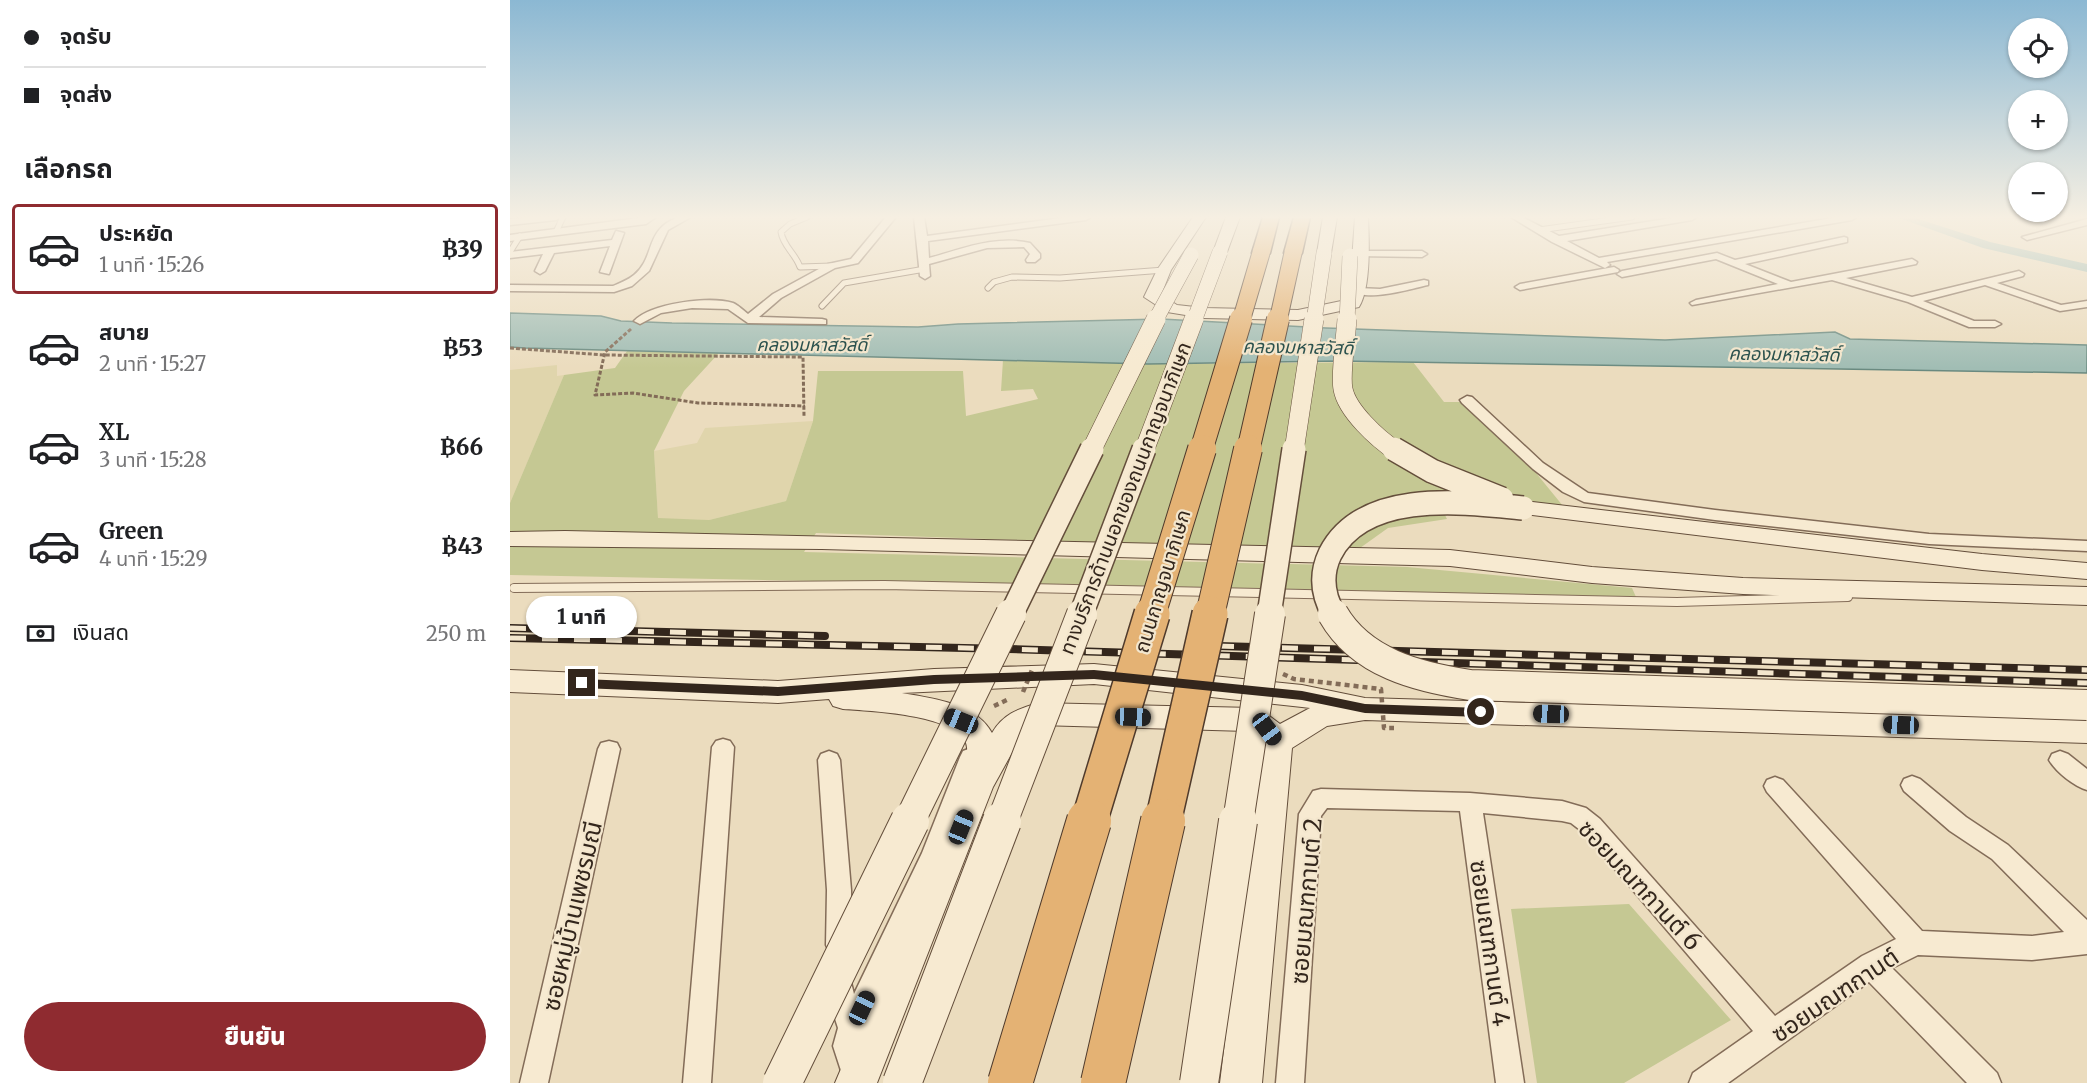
<!DOCTYPE html>
<html lang="th">
<meta charset="utf-8">
<style>
:root{--surface:#fff;--page:#f2f2f2;--text:#202124;--muted:#757577;--line:#e0e0e0;--accent:#8f2b30}
body{margin:0;font-family:Merriweather,"Noto Sans Thai",serif;background:var(--page);color:var(--text);height:100vh;display:flex;flex-direction:column;font-size:22px;white-space:nowrap}
*{box-sizing:border-box;margin:0}
p{font-size:20px;color:var(--muted)}
.icon{flex:none;width:33px;height:33px;fill:none;stroke:currentColor;stroke-width:2;stroke-linecap:round;stroke-linejoin:round}
.map{position:relative;flex:1;overflow:hidden}
.details{display:flex;flex-direction:column;background:var(--surface);width:510px}
.details>*{flex:none}
.hud{display:grid;align-content:center;height:132px;padding:0 24px;background:var(--surface)}
.buttons{position:absolute;left:1498px;top:18px;display:grid;gap:12px}
.buttons a{display:grid;place-items:center;width:60px;height:60px;border-radius:50%;background:var(--surface);box-shadow:0 2px 4px #0004;font-size:30px}
.end{position:absolute;width:27px;height:27px;margin:-14px;border:8px solid #33261c;background:#fff;box-shadow:0 0 0 3px #fff}
.from{border-radius:50%}
.bubble{position:absolute;height:42px;border-radius:21px;background:var(--surface);box-shadow:0 2px 4px #0004;font-size:20px;font-weight:800;line-height:42px;text-align:center}
.car{position:absolute;width:18px;height:36px;margin:-18px -9px;border-radius:8px;box-shadow:0 0 4px 2px #0007;background:linear-gradient(#222 24%,#8ab4d8 0 40%,#222 0 76%,#8ab4d8 0 86%,#222 0)}
.hud b{display:flex;align-items:center;gap:21px;height:57px;font-size:22px}
.hud b+b{border-top:2px solid var(--line)}
.hud i{width:15px;height:15px;background:var(--text)}
ul{padding:0;list-style:none}
li{display:flex;align-items:center;gap:18px;height:90px;margin:0 12px 9px;padding:0 12px;border:3px solid transparent;border-radius:6px}
li div{flex:1}
li b{display:block;font-size:22px}
li em{font-style:normal;font-weight:800}
li.selected{border-color:var(--accent)}
li>.icon{width:54px;height:54px;stroke-width:1.5}
h2{padding:0 24px;font-size:27px;line-height:72px}
.pay{display:flex;align-items:center;gap:15px;height:66px;padding:0 24px;font-size:22px}
.pay p{margin-inline-start:auto}
.cta{display:flex;gap:12px;margin-top:auto;padding:12px 24px}
.cta a{flex:1;height:69px;border-radius:36px;background:var(--accent);color:#fff;font-size:24px;font-weight:800;line-height:69px;text-align:center}
main{display:flex;flex:1;min-height:0}
.map>svg:first-child{display:block}
</style>
<main>
<section class="details">
<div class="hud">
<b><i class="from"></i>จุดรับ</b>
<b><i></i>จุดส่ง</b>
</div>
<h2>เลือกรถ</h2>
<ul>
<li class="selected"><svg class="icon" aria-label="car" viewBox="0 0 24 24"><path d="M5 17H2v-5l4-1 3-4h7l3 4 3 1v5h-3M9 17h6M6 11h13"/><circle cx="7" cy="17" r="2"/><circle cx="17" cy="17" r="2"/></svg><div><b>ประหยัด</b><p>1 นาที · 15:26</p></div><em>฿39</em></li>
<li><svg class="icon" aria-label="car" viewBox="0 0 24 24"><path d="M5 17H2v-5l4-1 3-4h7l3 4 3 1v5h-3M9 17h6M6 11h13"/><circle cx="7" cy="17" r="2"/><circle cx="17" cy="17" r="2"/></svg><div><b>สบาย</b><p>2 นาที · 15:27</p></div><em>฿53</em></li>
<li><svg class="icon" aria-label="car" viewBox="0 0 24 24"><path d="M5 17H2v-5l4-1 3-4h7l3 4 3 1v5h-3M9 17h6M6 11h13"/><circle cx="7" cy="17" r="2"/><circle cx="17" cy="17" r="2"/></svg><div><b>XL</b><p>3 นาที · 15:28</p></div><em>฿66</em></li>
<li><svg class="icon" aria-label="car" viewBox="0 0 24 24"><path d="M5 17H2v-5l4-1 3-4h7l3 4 3 1v5h-3M9 17h6M6 11h13"/><circle cx="7" cy="17" r="2"/><circle cx="17" cy="17" r="2"/></svg><div><b>Green</b><p>4 นาที · 15:29</p></div><em>฿43</em></li>
</ul>
<div class="pay"><svg class="icon" aria-label="cash" viewBox="0 0 24 24"><path d="M3 7h18v10H3z"/><circle cx="12" cy="12" r="2"/></svg>เงินสด<p>250 m</p></div>
<div class="cta"><a>ยืนยัน</a></div>
</section>
<div class="map">
<svg width="1577" height="1083" viewBox="0 0 1577 1083">
<rect width="100%" height="100%" fill="#ebdcbe"/>
<path fill="#e0d5ac" d="M47 365V376L54 375 0 503V370Z
M303 421 276 501 199 520 148 519 144 451 187 443 195 428Z"/>
<path fill="#c5c893" d="M117 351 209 353 174 391 144 451 148 518 199 520 276 501 303 421 308 371H453L456 416 528 399 523 389 491 391 493 360 638 364 903 362 934 402H950L1022 468 1053 506 924 493 937 519 878 528 850 548 804 550 306 533 294 552 897 567 1122 588 1126 597 0 575V503L54 375 105 368Z
M1119 904 1221 1020 1114 1083H1027L1001 909Z"/>
<path fill="#a1bdb4" stroke="#6a8a80" stroke-width="1.5" d="M0 313 91 316 111 321 162 323 408 327 448 324 651 319 816 328 1155 340 1325 332 1340 339 1577 345V373L830 361 638 364 15 348 0 347Z"/>
<g fill="none" stroke-linecap="round" stroke-linejoin="round">
<path fill="#a1bdb4" fill-rule="evenodd" d="M1386 217H1402L1480 242 1577 264V272L1473 248Z"/>
<defs>
<path id="service-far1" d="M297 217 280 224 271 232C273 246 285 253 290 267L322 266
M1029 230 1122 217
M46 232 53 217
M0 252 10 236
M478 288 484 282 502 277 550 278 654 270
M312 306 334 283 415 269"/>
<path id="service" d="M4 588 374 585 1167 602 1338 597"/>
<path id="minor" d="M25 217H51L46 220 0 225V219Z
M136 217H146L136 224 0 241V235Z
M169 217H181L158 230 139 271 122 286 104 292 0 291V285L103 286C110 283 118 280 124 275 146 257 134 229 169 217Z
M376 217H386L348 263 325 268 271 298 249 317 312 319 316 320V324L238 323 218 309 182 308 151 313 130 324 124 321C141 303 200 296 223 303 228 305 234 311 238 314L263 294 318 264 341 259Z
M404 217H414L417 236 559 217H581L576 220 418 241 419 258C453 249 485 235 520 243L530 254V258L525 262H517L516 260 520 254 514 247 477 248 419 264 420 276 415 279 410 276Z
M1001 217H1012L1049 236 1168 217H1187L1182 220 1057 241 1089 258 1328 217H1347L1342 220 1097 262 1100 265 1095 268 1042 242Z
M1577 219V225L1517 240 1512 237Z
M106 231 114 233 99 274 90 272 100 246 44 253 35 271 30 274 25 271 33 254 0 258V252L102 240Z
M1334 237 1337 238V242L1235 264 1281 282 1402 259 1407 262 1406 264 1336 278 1402 297 1509 271 1514 274 1513 276 1487 283 1551 305 1577 301V307L1550 311 1475 285 1413 301 1464 321H1485L1491 324 1485 327H1459L1398 302 1322 280 1182 305 1180 303 1186 300 1268 284 1206 259 1112 277 1107 274 1112 271 1207 253 1225 260Z
M851 251H912L917 254 912 257 847 256V252Z
M1104 267 1109 270 1108 272 1010 290 1005 287 1010 284Z
M914 280 918 281V285C900 289 857 302 843 291L848 288 870 289Z
M957 396 962 397 1033 463 1078 493 1205 510 1419 534 1577 541V551L1419 544 1205 520 1074 502 1053 492 1023 469 952 403 950 400Z
M213 739 220 741 224 747 201 1083H173L202 747 206 741Z
M99 741 107 743 110 749 38 1083H10L88 749 91 743Z
M461 748 469 751 472 757 435 854 355 1030 351 1046 359 1073 355 1083H335L323 1046 328 1028 316 991V980L320 971 329 967 338 971 344 994 412 853 450 757 453 751Z
M319 751 327 754 330 760 341 890 342 945 338 954 329 957 320 954 316 945 317 890 308 760 311 754Z
M1550 751 1558 754 1577 769V790C1564 786 1546 772 1539 760L1542 754Z
M1402 776 1410 779 1456 817 1498 845 1577 920V954L1522 960 1408 955 1382 968 1487 1073 1491 1083H1457L1359 982 1218 1083H1179L1183 1073 1243 1031 1074 833 1061 823 1052 821 973 813 1014 1083H986L950 811 817 808 811 816 794 1083H766L789 814 803 791 811 789 960 793 1052 801 1076 808 1090 819 1265 1016 1352 956 1386 939 1257 792 1254 786 1257 780 1265 777 1273 780 1412 931 1522 936 1554 932 1482 859 1440 831 1394 791 1391 785 1394 779Z"/>
<path id="secondary" d="M683 217H696L661 270 651 295 667 305 694 308 788 310 836 300 840 291 845 217H858C859 240 861 288 849 307L788 320 694 318 657 312 634 297 647 270Z
M716 217H730L717 252 710 256 703 252Z
M813 217H827L821 253 814 257 807 253Z
M1013 501 1472 554 1577 563V579L1472 570 1005 513 1002 508 1005 503Z
M55 531 940 550 1082 567 1233 578 1577 587V605L1233 594 1082 583 940 566 312 549 0 546V532Z
M584 664 792 685 855 698 1577 719V743L855 720 817 726 782 748 752 1083H710L751 745 746 737 737 731 529 725 522 728 509 740 483 787 367 1083H325L454 780C453 769 460 755 456 743 444 714 360 711 333 709L323 706 319 699 268 703 0 692V670L268 681 424 669ZM584 684 792 707 800 708 770 724 754 712 743 708 528 703C508 709 493 714 482 733 466 703 421 698 392 693Z"/>
<path id="trunk" d="M753 217H769L760 253 757 257H745L742 253Z
M784 217H800L792 253 789 257H777L774 253Z"/>
</defs>
<use href="#service-far1" stroke="#836c58" stroke-width="7"/>
<use href="#service" stroke="#836c58" stroke-width="10"/>
<use href="#minor" stroke="#836c58" stroke-width="3"/>
<use href="#secondary" stroke="#644e3b" stroke-width="2"/>
<use href="#trunk" stroke="#503b2c" stroke-width="3"/>
<path stroke="#836c58" stroke-width="3" stroke-dasharray="4 2" stroke-linecap="butt" d="M121 329 95 352 85 395 123 393 188 403 295 406
M0 348 94 355 293 357 294 416"/>
<path stroke="#836c58" stroke-width="4.5" stroke-dasharray="5 4" stroke-linecap="butt" d="M484 706 499 699"/>
<use href="#service-far1" stroke="#f7ead1" stroke-width="5"/>
<use href="#service" stroke="#f7ead1" stroke-width="8"/>
<use href="#minor" fill="#f7ead1" fill-rule="evenodd"/>
<use href="#secondary" fill="#f7ead1" fill-rule="evenodd"/>
<use href="#trunk" fill="#e4b274" fill-rule="evenodd"/>
<defs>
<path id="rail" d="M0 628 315 636
M0 638 499 649 1577 683
M708 646 1577 670"/>
</defs>
<use href="#rail" stroke="#33261c" stroke-width="8"/>
<use href="#rail" stroke="#f3e6cd" stroke-width="5" stroke-dasharray="16" stroke-linecap="butt"/>
<defs>
<path id="secondary-bridge-far4" d="M645 321 681 255
M684 321 710 252
M804 321 814 253
M837 321 840 256"/>
<path id="secondary-bridge-far3" d="M837 319C836 336 830 374 833 389 837 411 868 439 886 451
M581 451 646 319
M634 451 684 319
M784 451 804 319"/>
<path id="secondary-bridge-far2" d="M884 449 922 471 992 499
M501 615 582 449
M571 615 634 449
M759 615 784 449
M824 615C813 596 810 575 820 554 853 489 953 502 1013 508"/>
<path id="secondary-bridge-far1" d="M823 614C851 663 908 677 960 685L1577 705
M399 822 501 614
M492 822 572 614
M728 822 760 614"/>
<path id="secondary-bridge" d="M272 1083 400 821
M392 1083 492 821
M689 1083 728 821"/>
<path id="trunk-bridge-far4" d="M731 321 751 253
M768 321 783 253"/>
<path id="trunk-bridge-far3" d="M691 451 731 319
M738 451 768 319"/>
<path id="trunk-bridge-far2" d="M641 615 692 449
M700 615 738 449"/>
<path id="trunk-bridge-far1" d="M579 822 642 614
M653 822 700 614"/>
<path id="trunk-bridge" d="M500 1083 579 821
M593 1083 653 821"/>
</defs>
<use href="#secondary-bridge-far4" stroke="#644e3b" stroke-width="16" stroke-linecap="butt"/>
<use href="#secondary-bridge-far3" stroke="#644e3b" stroke-width="20" stroke-linecap="butt"/>
<use href="#secondary-bridge-far2" stroke="#644e3b" stroke-width="26" stroke-linecap="butt"/>
<use href="#secondary-bridge-far1" stroke="#644e3b" stroke-width="32" stroke-linecap="butt"/>
<use href="#secondary-bridge" stroke="#644e3b" stroke-width="40" stroke-linecap="butt"/>
<use href="#trunk-bridge-far4" stroke="#503b2c" stroke-width="19" stroke-linecap="butt"/>
<use href="#trunk-bridge-far3" stroke="#503b2c" stroke-width="24" stroke-linecap="butt"/>
<use href="#trunk-bridge-far2" stroke="#503b2c" stroke-width="30" stroke-linecap="butt"/>
<use href="#trunk-bridge-far1" stroke="#503b2c" stroke-width="38" stroke-linecap="butt"/>
<use href="#trunk-bridge" stroke="#503b2c" stroke-width="46" stroke-linecap="butt"/>
<path stroke="#836c58" stroke-width="4.5" stroke-dasharray="5 4" stroke-linecap="butt" d="M773 674 784 679 871 689 874 728H884
M513 692 522 670"/>
<use href="#secondary-bridge-far4" stroke="#f7ead1" stroke-width="15"/>
<use href="#secondary-bridge-far3" stroke="#f7ead1" stroke-width="19"/>
<use href="#secondary-bridge-far2" stroke="#f7ead1" stroke-width="23"/>
<use href="#secondary-bridge-far1" stroke="#f7ead1" stroke-width="30"/>
<use href="#secondary-bridge" stroke="#f7ead1" stroke-width="38"/>
<use href="#trunk-bridge-far4" stroke="#e4b274" stroke-width="17"/>
<use href="#trunk-bridge-far3" stroke="#e4b274" stroke-width="22"/>
<use href="#trunk-bridge-far2" stroke="#e4b274" stroke-width="28"/>
<use href="#trunk-bridge-far1" stroke="#e4b274" stroke-width="35"/>
<use href="#trunk-bridge" stroke="#e4b274" stroke-width="44"/>
</g>
<linearGradient id="sky" x2="0" y2="1"><stop stop-color="#8bb8d3"/><stop offset="0.59" stop-color="#f6efe2"/><stop offset="1" stop-color="#f6efe2" stop-opacity="0"/></linearGradient>
<rect width="1577" height="368" fill="url(#sky)"/>
<path fill="#33261c" d="M584 670 792 691 855 704 971 708 977 712 971 717 855 713 792 700 584 679 424 684 268 696 72 688 66 683 72 679 268 687 424 675Z"/>
<g text-anchor="middle" dominant-baseline="central" stroke-width="4.5" stroke-linejoin="round" paint-order="stroke">
<g font-size="18" font-style="italic" fill="#2c524e" stroke="#f3e6cd">
<text x="302" y="344">คลองมหาสวัสดิ์</text>
<text transform="translate(788 347) rotate(1)">คลองมหาสวัสดิ์</text>
<text transform="translate(1274 354) rotate(1)">คลองมหาสวัสดิ์</text>
</g>
<g font-size="20" fill="#33261c" stroke="#f3e6cd">
<text transform="translate(615 498) rotate(-69)">ทางบริการด้านนอกของถนนกาญจนาภิเษก</text>
<text transform="translate(652 581) rotate(-73)">ถนนกาญจนาภิเษก</text>
</g>
<g font-size="24" fill="#33261c" stroke="#f3e6cd">
<text transform="translate(1130 885) rotate(47)">ซอยมณฑกานต์ 6</text>
<text transform="translate(796 901) rotate(-85)">ซอยมณฑกานต์ 2</text>
<text transform="translate(62 916) rotate(-77)">ซอยหมู่บ้านเพชรมณี</text>
<text transform="translate(980 943) rotate(82)">ซอยมณฑกานต์ 4</text>
<text transform="translate(1325 995) rotate(-34)">ซอยมณฑกานต์</text>
</g>
</g>
</svg>
<div class="buttons">
<a><svg class="icon" aria-label="locate" viewBox="0 0 24 24"><circle cx="12" cy="12" r="6"/><path d="M12 2v4M12 18v4M2 12h4M18 12h4"/></svg></a>
<a>+</a>
<a>−</a>
</div>
<i class="end from" style="left:971px;top:712px"></i>
<i class="end" style="left:72px;top:683px"></i>
<div class="bubble" style="left:16px;top:596px;width:111px">1 นาที</div>
<i class="car" style="left:1041px;top:714px;rotate:272deg"></i>
<i class="car" style="left:623px;top:717px;rotate:92deg"></i>
<i class="car" style="left:451px;top:721px;rotate:292deg"></i>
<i class="car" style="left:1391px;top:725px;rotate:272deg"></i>
<i class="car" style="left:757px;top:729px;rotate:143deg"></i>
<i class="car" style="left:451px;top:827px;rotate:22deg"></i>
<i class="car" style="left:352px;top:1008px;rotate:25deg"></i>
</div>
</main>
